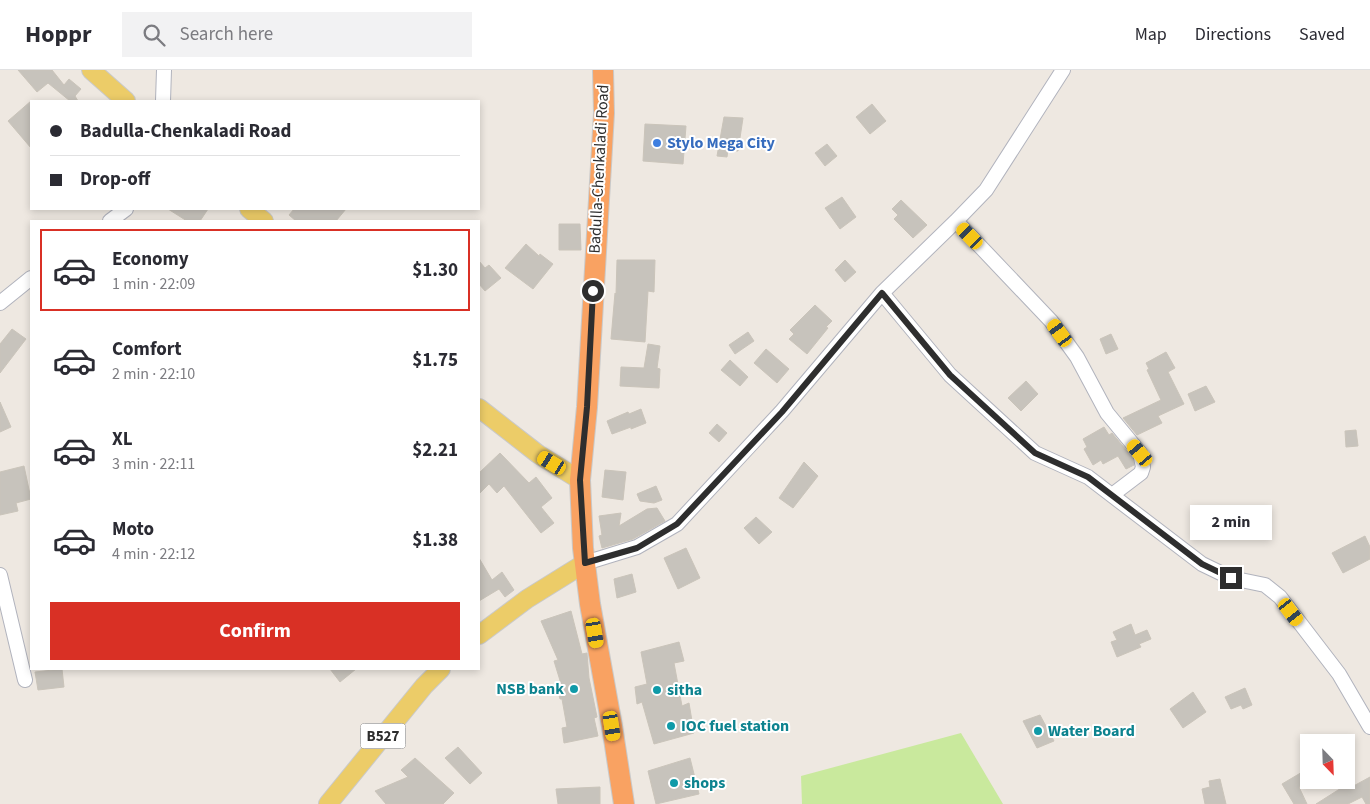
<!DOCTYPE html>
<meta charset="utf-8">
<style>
:root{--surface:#fff;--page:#f2f2f3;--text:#2b2b33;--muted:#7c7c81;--line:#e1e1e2;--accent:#d93025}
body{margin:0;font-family:"Source Sans 3",sans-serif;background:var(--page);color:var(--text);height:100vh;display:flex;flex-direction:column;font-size:19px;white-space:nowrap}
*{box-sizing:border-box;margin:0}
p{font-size:16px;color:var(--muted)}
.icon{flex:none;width:28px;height:28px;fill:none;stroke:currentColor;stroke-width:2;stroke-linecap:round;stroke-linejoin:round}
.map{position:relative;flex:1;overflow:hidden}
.drawer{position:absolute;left:30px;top:150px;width:450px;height:450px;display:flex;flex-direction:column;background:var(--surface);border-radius:0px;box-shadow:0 2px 8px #0003}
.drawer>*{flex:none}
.banner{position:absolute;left:30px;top:30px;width:450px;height:110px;border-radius:0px;box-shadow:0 2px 8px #0003;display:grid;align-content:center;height:110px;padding:0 20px;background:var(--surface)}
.needle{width:32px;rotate:157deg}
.buttons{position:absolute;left:1300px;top:664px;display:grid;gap:10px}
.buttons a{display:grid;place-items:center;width:55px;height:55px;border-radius:0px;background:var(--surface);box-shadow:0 2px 8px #0003;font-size:25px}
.end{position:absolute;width:22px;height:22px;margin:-11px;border:6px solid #2e2e2e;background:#fff;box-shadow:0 0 0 2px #fff}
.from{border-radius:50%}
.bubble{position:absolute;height:35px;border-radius:0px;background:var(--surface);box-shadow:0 2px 8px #0003;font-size:16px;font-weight:700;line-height:35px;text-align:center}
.car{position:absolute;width:15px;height:30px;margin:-15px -8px;border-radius:6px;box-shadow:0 0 4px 1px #0007;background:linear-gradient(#f5c518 24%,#345 0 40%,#f5c518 0 76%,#345 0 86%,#f5c518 0)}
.banner b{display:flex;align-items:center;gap:18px;height:48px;font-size:19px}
.banner b+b{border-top:1px solid var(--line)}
.banner i{width:12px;height:12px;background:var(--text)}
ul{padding:9px 0 0;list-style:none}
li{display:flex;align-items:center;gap:15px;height:82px;margin:0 10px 8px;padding:0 10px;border:2px solid transparent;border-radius:0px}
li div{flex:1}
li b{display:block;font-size:19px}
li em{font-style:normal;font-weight:700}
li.current{border-color:var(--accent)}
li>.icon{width:45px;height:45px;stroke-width:1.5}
.button{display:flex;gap:10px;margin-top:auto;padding:10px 20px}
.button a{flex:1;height:58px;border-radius:0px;background:var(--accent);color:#fff;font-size:20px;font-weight:700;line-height:58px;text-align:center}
header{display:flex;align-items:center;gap:30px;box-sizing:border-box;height:70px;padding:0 25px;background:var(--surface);border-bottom:1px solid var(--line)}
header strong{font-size:24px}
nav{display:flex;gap:28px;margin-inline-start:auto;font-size:18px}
.search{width:350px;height:45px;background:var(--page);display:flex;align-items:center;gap:12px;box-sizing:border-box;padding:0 18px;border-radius:0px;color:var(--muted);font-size:19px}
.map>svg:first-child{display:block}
</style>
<header>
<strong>Hoppr</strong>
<div class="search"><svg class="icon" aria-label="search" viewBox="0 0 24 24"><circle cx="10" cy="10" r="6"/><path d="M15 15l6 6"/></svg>Search here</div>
<nav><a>Map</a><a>Directions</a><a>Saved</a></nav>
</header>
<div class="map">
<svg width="1370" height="734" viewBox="0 0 1370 734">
<rect width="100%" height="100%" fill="#eee8e1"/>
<path fill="#c9e99d" d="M961 663 1003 734H802L801 706Z"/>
<path fill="#c7c3bc" stroke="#cac4ba" d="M18 0H52L64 15 69 9 81 19 75 26 78 31H70L48 13 37 22Z
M31 31V78L8 51Z
M872 34 886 51 870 64 856 47Z
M724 47 743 48 738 81 728 80 727 87 717 86Z
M645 54 686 56 683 94 643 91Z
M827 74 837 86 825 96 815 83Z
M842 127 856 147 840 159 825 138Z
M901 130 927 155 913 168 894 149 898 145 892 139Z
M168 139H208L200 151H187Z
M294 139H346L336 151H296L289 145Z
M559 154H580L581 180H559Z
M526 174 539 186 540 184 553 194 533 219 505 198Z
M617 190H655L654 222 648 221 645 272 611 269 615 223 616 224Z
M845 190 856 202 845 212 835 200Z
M479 191 485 198 489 195 501 208 485 221 479 214Z
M815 235 832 251 826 257 828 258 807 284 789 269 794 264 790 260Z
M12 259 26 269 0 303V274Z
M748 262 754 271 735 284 729 275Z
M1111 264 1118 279 1106 284 1100 269Z
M648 274 660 276 657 298 660 299 659 318 620 316 621 297 644 298Z
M766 279 789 299 777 313 754 293Z
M1166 282 1175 298 1168 302 1184 334 1158 346 1162 353 1137 365 1123 348 1161 330 1147 300 1149 299 1146 293Z
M730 290 748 307 740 316 721 300Z
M1026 311 1038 324 1021 341 1008 328Z
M1206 316 1215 332 1195 341 1188 324Z
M0 332 11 357 0 362Z
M641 339 646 353 631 359V357L612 364 607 351 628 342 629 344Z
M717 354 727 363 719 372 709 363Z
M1104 357 1109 365 1112 363 1132 387 1134 395 1126 399 1118 386 1103 394 1101 390 1093 395 1084 379 1087 377 1083 369Z
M1356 360 1358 376 1346 377 1345 361Z
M500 383 529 413 536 407 552 428 541 437 554 453 541 463 504 416 497 423 489 414 479 424V403Z
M804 392 818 406 793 438 779 428Z
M24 396 31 429 16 433 18 441 0 445V402Z
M605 400 626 402 623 430 602 427Z
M656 416 662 430 654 433 640 431 637 424Z
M657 438 665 451 633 469 602 478 599 466 602 465 599 446 621 443 619 456 647 439Z
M756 447 772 462 759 474 744 458Z
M1365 466 1370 477V489L1343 503 1332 483Z
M686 478 700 508 678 519 664 488Z
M479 488 492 510 502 502 514 520 505 527 499 519 479 531Z
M632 504 636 522 617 528 614 509Z
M571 541 582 584 587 583 589 608 597 647 594 648 598 666 564 673 562 658 567 657 562 629H560L557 618 562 617 554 591 558 590 541 551Z
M1131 554 1135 565 1147 560 1151 569 1139 574 1141 577 1117 587 1111 572 1117 570 1113 562Z
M679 572 684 591 674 593 682 636 689 633 694 663 654 674 642 632 637 634 635 617 647 614 641 582Z
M62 599 64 617 38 620 35 602Z
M330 599H356L340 612Z
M1245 618 1252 635 1243 639 1241 635 1231 639 1225 627Z
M1193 622 1206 642 1183 658 1170 639Z
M1040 645 1054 671 1037 678 1023 651Z
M458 677 482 703 470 714 445 688Z
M415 688 454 723 443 734H386L375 721 408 707 401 700Z
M690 688 699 724 656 734 648 701Z
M1309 698V711L1299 717 1307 734H1294L1282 714Z
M1370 707V734H1366L1362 727 1348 734H1316L1346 715 1348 719Z
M1220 709 1226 734H1205L1202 719 1210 717 1209 711Z
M600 717V734H558L556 719Z"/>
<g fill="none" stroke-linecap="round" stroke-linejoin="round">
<defs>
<path id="minor" d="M163 31 164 0
M110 151 126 139
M956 151 1051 251 1077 287 1107 343 1140 383 1143 397 1141 403 1112 425
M882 223 950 305 1035 383 1088 407 1202 494 1231 508 1265 515 1280 527 1339 604 1370 657
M0 233 31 208
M585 493 637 477 677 454 782 341 882 223 956 151 986 120 1063 0
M0 505 25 610"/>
<path id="major" d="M91 0 126 31
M249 139 264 151
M479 338 538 384 580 410
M479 565 527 529 585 493
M328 734 424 616 441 599"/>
<path id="highway" d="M603 0 604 43 587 337 580 410 583 478 590 534 612 656 624 734"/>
</defs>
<use href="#minor" stroke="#b1b3bd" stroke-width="16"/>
<use href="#major" stroke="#c9c9c9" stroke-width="20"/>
<use href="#highway" stroke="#c9c9c9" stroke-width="22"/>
<use href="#minor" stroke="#fff" stroke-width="14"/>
<use href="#major" stroke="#eccc68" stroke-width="18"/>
<use href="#highway" stroke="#f9a262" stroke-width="20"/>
</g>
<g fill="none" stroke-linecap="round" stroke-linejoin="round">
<path stroke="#2e2e2e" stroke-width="6" d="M593 221 587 337 580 410 585 493 637 478 677 454 782 342 882 223 950 305 1035 383 1088 407 1202 494 1231 508"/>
</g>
<circle fill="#3f7fe0" stroke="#fff" stroke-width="2" cx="657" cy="73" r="5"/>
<g fill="#0f9aa8" stroke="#fff" stroke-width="2">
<circle cx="574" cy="619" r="5"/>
<circle cx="657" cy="620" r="5"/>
<circle cx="671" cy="656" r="5"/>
<circle cx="1038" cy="661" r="5"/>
<circle cx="674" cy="713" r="5"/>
</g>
<g text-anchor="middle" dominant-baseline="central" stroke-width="4" stroke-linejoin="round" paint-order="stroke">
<rect fill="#fff" stroke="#6d6d6d" stroke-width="1" x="360.5" y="653.5" width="45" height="25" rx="4"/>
<g font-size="15" font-weight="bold" fill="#2e2e2e">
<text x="383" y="666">B527</text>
</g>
<g font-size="16" font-weight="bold" fill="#366cbe" stroke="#fff" text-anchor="start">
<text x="667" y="73">Stylo Mega City</text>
</g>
<g font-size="16" fill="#2e2e2e" stroke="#fff">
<text transform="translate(599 99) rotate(-87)">Badulla-Chenkaladi Road</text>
</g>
<g font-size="16" font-weight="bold" fill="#0d838f" stroke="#fff" text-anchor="start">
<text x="564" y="619" text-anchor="end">NSB bank</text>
<text x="667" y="620">sitha</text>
<text x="681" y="656">IOC fuel station</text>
<text x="1048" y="661">Water Board</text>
<text x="684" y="713">shops</text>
</g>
</g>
</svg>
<div class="buttons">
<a><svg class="needle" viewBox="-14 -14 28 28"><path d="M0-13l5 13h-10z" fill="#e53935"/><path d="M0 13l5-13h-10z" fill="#7c7c81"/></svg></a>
</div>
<i class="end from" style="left:593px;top:221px"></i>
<i class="end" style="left:1231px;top:508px"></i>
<div class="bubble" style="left:1190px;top:435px;width:82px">2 min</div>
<i class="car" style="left:970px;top:166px;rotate:316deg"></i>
<i class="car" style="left:1060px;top:263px;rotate:324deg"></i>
<i class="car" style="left:1140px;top:383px;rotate:320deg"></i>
<i class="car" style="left:552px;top:393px;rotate:301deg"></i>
<i class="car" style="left:1291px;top:542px;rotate:143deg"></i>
<i class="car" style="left:595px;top:563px;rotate:170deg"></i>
<i class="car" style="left:612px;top:656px;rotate:171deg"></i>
<div class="banner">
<b><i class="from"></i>Badulla-Chenkaladi Road</b>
<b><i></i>Drop-off</b>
</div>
<section class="drawer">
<ul>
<li class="current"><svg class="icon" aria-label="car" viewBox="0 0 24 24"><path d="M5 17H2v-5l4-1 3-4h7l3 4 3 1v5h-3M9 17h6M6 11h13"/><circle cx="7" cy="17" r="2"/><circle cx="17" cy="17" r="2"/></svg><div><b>Economy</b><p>1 min · 22:09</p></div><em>$1.30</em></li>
<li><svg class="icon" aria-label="car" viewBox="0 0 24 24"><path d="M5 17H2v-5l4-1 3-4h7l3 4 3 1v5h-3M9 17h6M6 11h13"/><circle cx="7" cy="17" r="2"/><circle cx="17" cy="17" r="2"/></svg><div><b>Comfort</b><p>2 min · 22:10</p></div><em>$1.75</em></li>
<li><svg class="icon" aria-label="car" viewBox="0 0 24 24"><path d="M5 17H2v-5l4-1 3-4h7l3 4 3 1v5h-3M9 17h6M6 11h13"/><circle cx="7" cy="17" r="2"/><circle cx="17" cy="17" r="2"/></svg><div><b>XL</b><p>3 min · 22:11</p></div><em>$2.21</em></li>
<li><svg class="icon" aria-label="car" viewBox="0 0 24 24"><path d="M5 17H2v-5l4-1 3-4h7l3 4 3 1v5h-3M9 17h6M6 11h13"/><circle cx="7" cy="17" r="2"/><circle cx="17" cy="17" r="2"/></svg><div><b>Moto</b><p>4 min · 22:12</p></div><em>$1.38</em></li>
</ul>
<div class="button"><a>Confirm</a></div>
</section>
</div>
